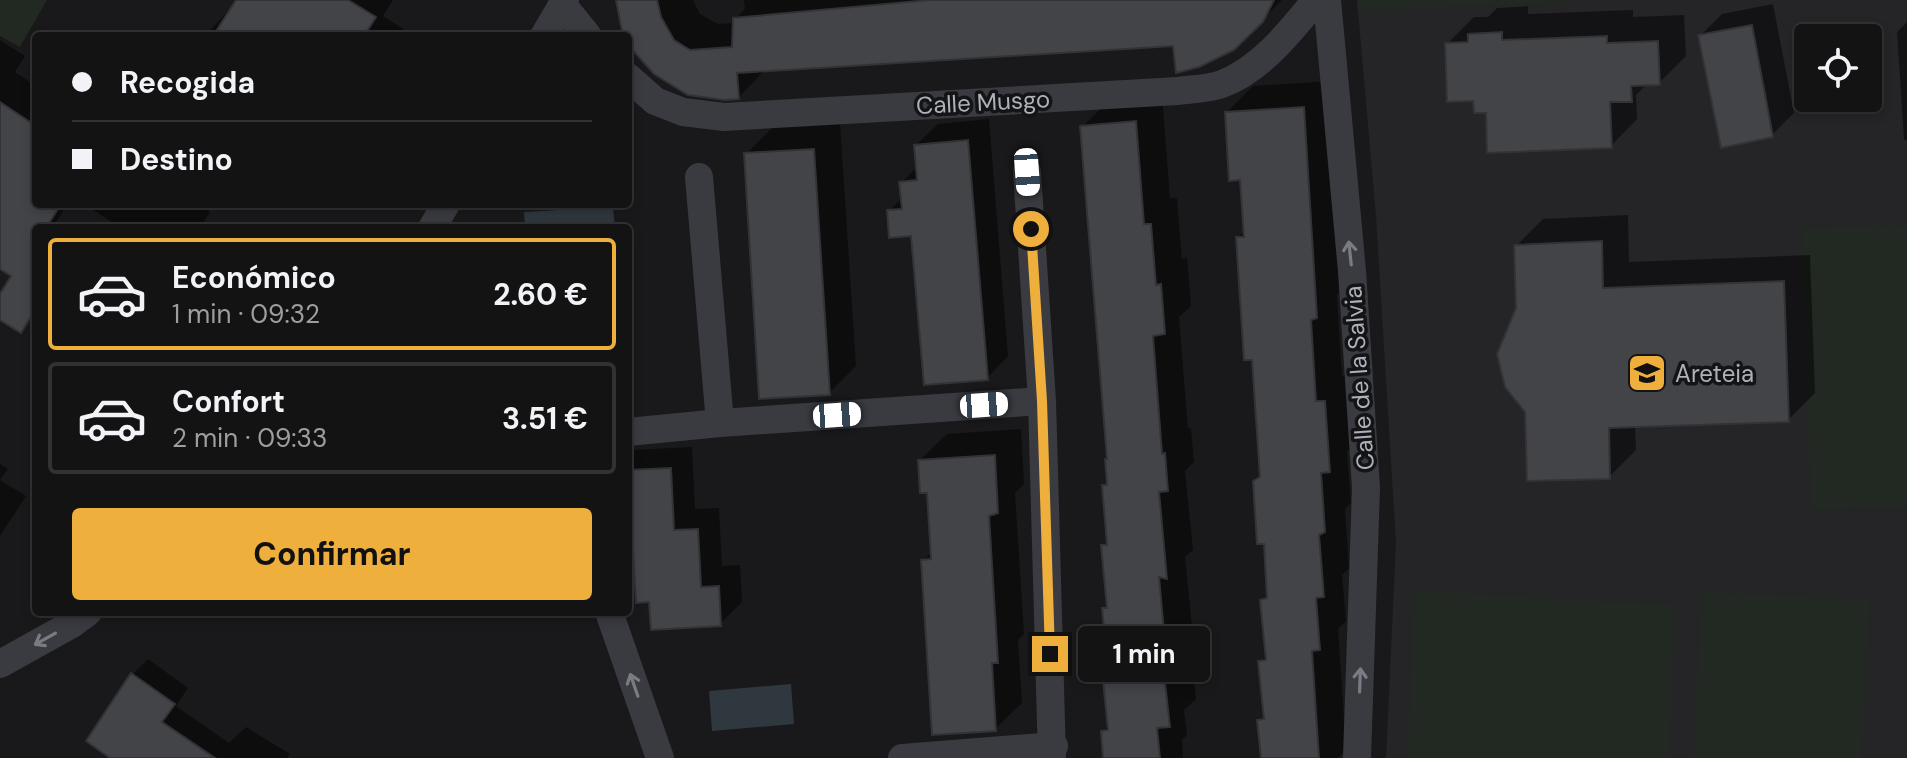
<!DOCTYPE html>
<html lang="es">
<meta charset="utf-8">
<style>
:root{--surface:#131314;--page:#202022;--text:#f1f3f6;--muted:#9d9ea0;--line:#323234;--accent:#efaf3d}
body{margin:0;font-family:"DM Sans",sans-serif;background:var(--page);color:var(--text);height:100vh;display:flex;flex-direction:column;font-size:30px;white-space:nowrap}
*{box-sizing:border-box;margin:0}
p{font-size:26px;color:var(--muted)}
.icon{flex:none;width:44px;height:44px;fill:none;stroke:currentColor;stroke-width:2;stroke-linecap:round;stroke-linejoin:round}
.map{position:relative;flex:1;overflow:hidden}
.drawer{position:absolute;left:32px;top:224px;width:600px;height:392px;display:flex;flex-direction:column;background:var(--surface);border-radius:8px;box-shadow:0 4px 12px #0003,0 0 0 2px var(--line)}
.drawer>*{flex:none}
.top-card{position:absolute;left:32px;top:32px;width:600px;height:176px;border-radius:8px;box-shadow:0 4px 12px #0003,0 0 0 2px var(--line);display:grid;align-content:center;height:176px;padding:0 40px;background:var(--surface)}
.tools{position:absolute;left:1794px;top:24px;display:grid;gap:16px}
.tools a{display:grid;place-items:center;width:88px;height:88px;border-radius:8px;background:var(--surface);box-shadow:0 4px 12px #0003,0 0 0 2px var(--line);font-size:40px}
.end{position:absolute;width:36px;height:36px;margin:-18px;border:10px solid #efaf3d;background:#111;box-shadow:0 0 0 4px #111}
.from{border-radius:50%}
.bubble{position:absolute;height:56px;border-radius:8px;background:var(--surface);box-shadow:0 4px 12px #0003,0 0 0 2px var(--line);font-size:26px;font-weight:700;line-height:56px;text-align:center}
.car{position:absolute;width:24px;height:48px;margin:-24px -12px;border-radius:10px;box-shadow:0 0 6px 2px #0007;background:linear-gradient(#fff 24%,#345 0 40%,#fff 0 76%,#345 0 86%,#fff 0)}
.top-card b{display:flex;align-items:center;gap:28px;height:76px;font-size:30px}
.top-card b+b{border-top:2px solid var(--line)}
.top-card i{width:20px;height:20px;background:var(--text)}
ul{padding:14px 0 0;list-style:none}
li{display:flex;align-items:center;gap:24px;height:112px;margin:0 16px 12px;padding:0 24px;border:4px solid var(--line);border-radius:8px}
li div{flex:1}
li b{display:block;font-size:30px}
li em{font-style:normal;font-weight:700}
li.selected{border-color:var(--accent)}
li>.icon{width:72px;height:72px;stroke-width:1.5}
.button{display:flex;gap:16px;margin-top:auto;padding:16px 40px}
.button a{flex:1;height:92px;border-radius:8px;background:var(--accent);color:#111;font-size:32px;font-weight:700;line-height:92px;text-align:center}
.map>svg:first-child{display:block}
</style>
<div class="map">
<svg width="1907" height="758" viewBox="0 0 1907 758">
<rect width="100%" height="100%" fill="#19191b"/>
<path fill="#252528" fill-rule="evenodd" d="M1357 0H1907V758H1386L1396 543 1376 216ZM1808 38H1868V98H1808Z"/>
<path fill="#212922" d="M0 0H47L20 47 0 36Z
M1357 0H1620L1358 10Z
M1907 225V507L1811 510 1802 228Z
M1414 591 1674 605 1669 758H1408Z
M1702 592 1870 600 1861 758H1693Z"/>
<path fill="#2f383f" d="M613 207 615 228H525L524 212Z
M791 684 794 724 712 731 709 691Z"/>
<path fill="#0007" d="M238 0H393L383 16 414 36H205Z
M618 0H693L700 14 718 24 735 23V19L745 9 744 0H1282L1233 48 1175 44 765 70 739 97 628 42V36H625Z
M1773 4 1794 113 1772 135 1700 36 1722 14Z
M1528 6V14L1633 10V17L1684 15 1686 56 1659 83 1647 84 1636 95 1637 119 1611 146 1488 111 1475 99 1447 44 1474 17H1488L1497 8Z
M1907 22V140H1904L1897 32Z
M0 40 25 56 15 72 36 86V204H68L52 228H36V321L32 319 21 330 0 317V298L14 275 0 266Z
M1330 81 1343 289 1337 295 1342 376 1351 375 1356 444 1347 452 1351 503 1345 509 1349 568 1342 575 1346 621 1338 629 1346 749 1338 758H1263L1259 721 1266 714 1260 662 1267 655 1262 601 1269 594 1266 542 1255 482 1262 475 1254 358 1238 238 1245 231 1242 178 1227 112 1253 86Z
M1162 95 1170 198H1177L1182 259 1187 258 1191 306 1179 317 1188 428H1191L1194 462 1185 471 1193 550 1185 557 1193 636 1189 640 1196 699 1184 710 1187 735 1182 740 1183 758H1105L1103 731 1109 725 1104 670 1109 665 1104 609 1108 605 1103 546 1109 541 1104 486 1109 481 1082 127 1109 100Z
M989 119 1008 356 987 378 913 234 889 211 903 197 901 183 918 166 916 145 938 124Z
M840 123 856 366 829 393 746 154 773 127Z
M84 204H199L210 212 200 228H121Z
M1628 215 1629 262 1810 255 1815 393 1788 420 1635 425 1636 450 1609 477 1527 411 1518 308 1516 246 1543 219Z
M1021 429 1024 484 1015 493 1024 634 1018 640 1022 703 995 729 923 561 933 551 929 491 920 460 947 434Z
M692 447 695 509 719 508 722 566 740 565 742 602 720 624 651 600 634 533H628V455L633 450Z
M0 464 8 469 0 480 26 496 0 536Z
M148 659 188 688 176 706 229 743 246 727 290 754 287 758H113L89 741 133 674Z"/>
<path fill="#434448" stroke="#333337" stroke-width="2" d="M236 0H348L376 17 364 36H213Z
M616 0H657L661 17 674 40 690 50 732 47 733 18 930 0H1274L1263 22 1234 50 1199 67 1176 73 1173 46 737 73 739 99 725 100 688 95 654 74 628 45V36H623Z
M1752 25 1773 137 1721 148 1698 35Z
M1502 32V40L1607 36V43L1658 41 1660 85 1631 86 1632 102H1610L1612 148 1487 153 1486 113H1474L1473 101 1447 102 1445 43 1468 42V34Z
M0 102 36 126V204H61L46 228H36V308L21 333 0 320V294L11 276 0 269Z
M1304 107 1317 318 1311 320 1316 401H1325L1330 472 1321 473 1325 532 1319 535 1324 597 1316 598 1320 650 1312 651 1319 758H1261L1257 720 1264 719 1258 661 1266 660 1260 600 1267 598 1264 544H1257L1253 481 1260 477 1252 360H1244L1236 237H1244L1240 180 1229 181 1225 112Z
M1136 121 1144 224H1151L1156 285 1161 284 1165 334 1153 336 1162 454 1165 453 1168 491 1159 492 1167 579 1159 577 1167 665H1163L1170 727 1157 728 1160 758H1103L1101 731 1108 730 1102 670 1108 669 1102 608H1107L1101 545H1107L1102 485H1107L1105 459H1107L1080 126Z
M968 140 988 380 924 385 911 236 889 238 887 210 902 209 899 182 917 180 914 145Z
M814 149 830 395 759 399 744 153Z
M1602 241 1603 288 1784 281 1789 422 1609 428 1610 479 1527 481 1525 412 1505 387 1497 354 1516 308 1514 245Z
M995 455 998 513 989 516 998 663H992L996 731 932 735 921 560 931 559 927 493H920L918 460Z
M671 468 674 530 698 529 701 587 719 586 721 626 651 630 649 602 636 603 632 535H628V470Z
M131 673 175 704 162 722 215 758H110L86 741Z"/>
<g fill="none" stroke-linecap="round" stroke-linejoin="round">
<path stroke="#3a3b40" stroke-width="28" d="M1327 0 1352 271 1366 488 1357 758
M562 4 588 36
M544 36 565 0
M628 77 655 101 683 112 724 117 1178 91C1192 89 1209 89 1222 84 1261 69 1290 32 1316 0
M1027 172 1042 401 1052 758
M699 177 720 423
M432 228 446 204
M628 432 720 423 1042 401
M609 612 660 758
M0 664 72 624 88 612
M902 758 1054 746"/>
</g>
<defs><path id="oneway-shaft" d="M-6 0H5M1.5-3L5.5 0L1.5 3" fill="none" stroke-width="1.6" stroke-linecap="round" stroke-linejoin="round" transform="scale(2)"/></defs>
<g stroke="#797c83">
<use href="#oneway-shaft" transform="translate(1350 253) rotate(-96)"/>
<use href="#oneway-shaft" transform="translate(45 639) rotate(151)"/>
<use href="#oneway-shaft" transform="translate(1360 680) rotate(-88)"/>
<use href="#oneway-shaft" transform="translate(634 685) rotate(-109)"/>
</g>
<g fill="none" stroke-linecap="round" stroke-linejoin="round">
<path stroke="#efaf3d" stroke-width="10" d="M1031 229 1042 401 1050 654"/>
</g>
<defs>
<symbol id="school-square" viewBox="-11 -11 22 22"><rect x="-9" y="-9" width="18" height="18" rx="4" fill="#efaf3d" stroke="#141416"/><path d="M0-5L7-2L0 1L-7-2ZM-4 1L0 2.5L4 1V4Q0 6-4 4Z" fill="#111"/></symbol>
</defs>
<g fill-rule="evenodd">
<use href="#school-square" x="1625" y="351" width="44" height="44"/>
</g>
<g text-anchor="middle" dominant-baseline="central" stroke-width="7" stroke-linejoin="round" paint-order="stroke">
<g font-size="24" fill="#acb1ba" stroke="#141416">
<text transform="translate(983 102) rotate(-3)">Calle Musgo</text>
<text transform="translate(1359 378) rotate(-94)">Calle de la Salvia</text>
</g>
<g font-size="24" fill="#acb1ba" stroke="#141416" text-anchor="start">
<text x="1675" y="373">Areteia</text>
</g>
</g>
</svg>
<div class="tools">
<a><svg class="icon" aria-label="locate" viewBox="0 0 24 24"><circle cx="12" cy="12" r="6"/><path d="M12 2v4M12 18v4M2 12h4M18 12h4"/></svg></a>
</div>
<i class="end from" style="left:1031px;top:229px"></i>
<i class="end" style="left:1050px;top:654px"></i>
<div class="bubble" style="left:1078px;top:626px;width:132px">1 min</div>
<i class="car" style="left:1027px;top:172px;rotate:176deg"></i>
<i class="car" style="left:984px;top:405px;rotate:86deg"></i>
<i class="car" style="left:837px;top:415px;rotate:86deg"></i>
<div class="top-card">
<b><i class="from"></i>Recogida</b>
<b><i></i>Destino</b>
</div>
<section class="drawer">
<ul>
<li class="selected"><svg class="icon" aria-label="car" viewBox="0 0 24 24"><path d="M5 17H2v-5l4-1 3-4h7l3 4 3 1v5h-3M9 17h6M6 11h13"/><circle cx="7" cy="17" r="2"/><circle cx="17" cy="17" r="2"/></svg><div><b>Económico</b><p>1 min · 09:32</p></div><em>2.60 €</em></li>
<li><svg class="icon" aria-label="car" viewBox="0 0 24 24"><path d="M5 17H2v-5l4-1 3-4h7l3 4 3 1v5h-3M9 17h6M6 11h13"/><circle cx="7" cy="17" r="2"/><circle cx="17" cy="17" r="2"/></svg><div><b>Confort</b><p>2 min · 09:33</p></div><em>3.51 €</em></li>
</ul>
<div class="button"><a>Confirmar</a></div>
</section>
</div>
